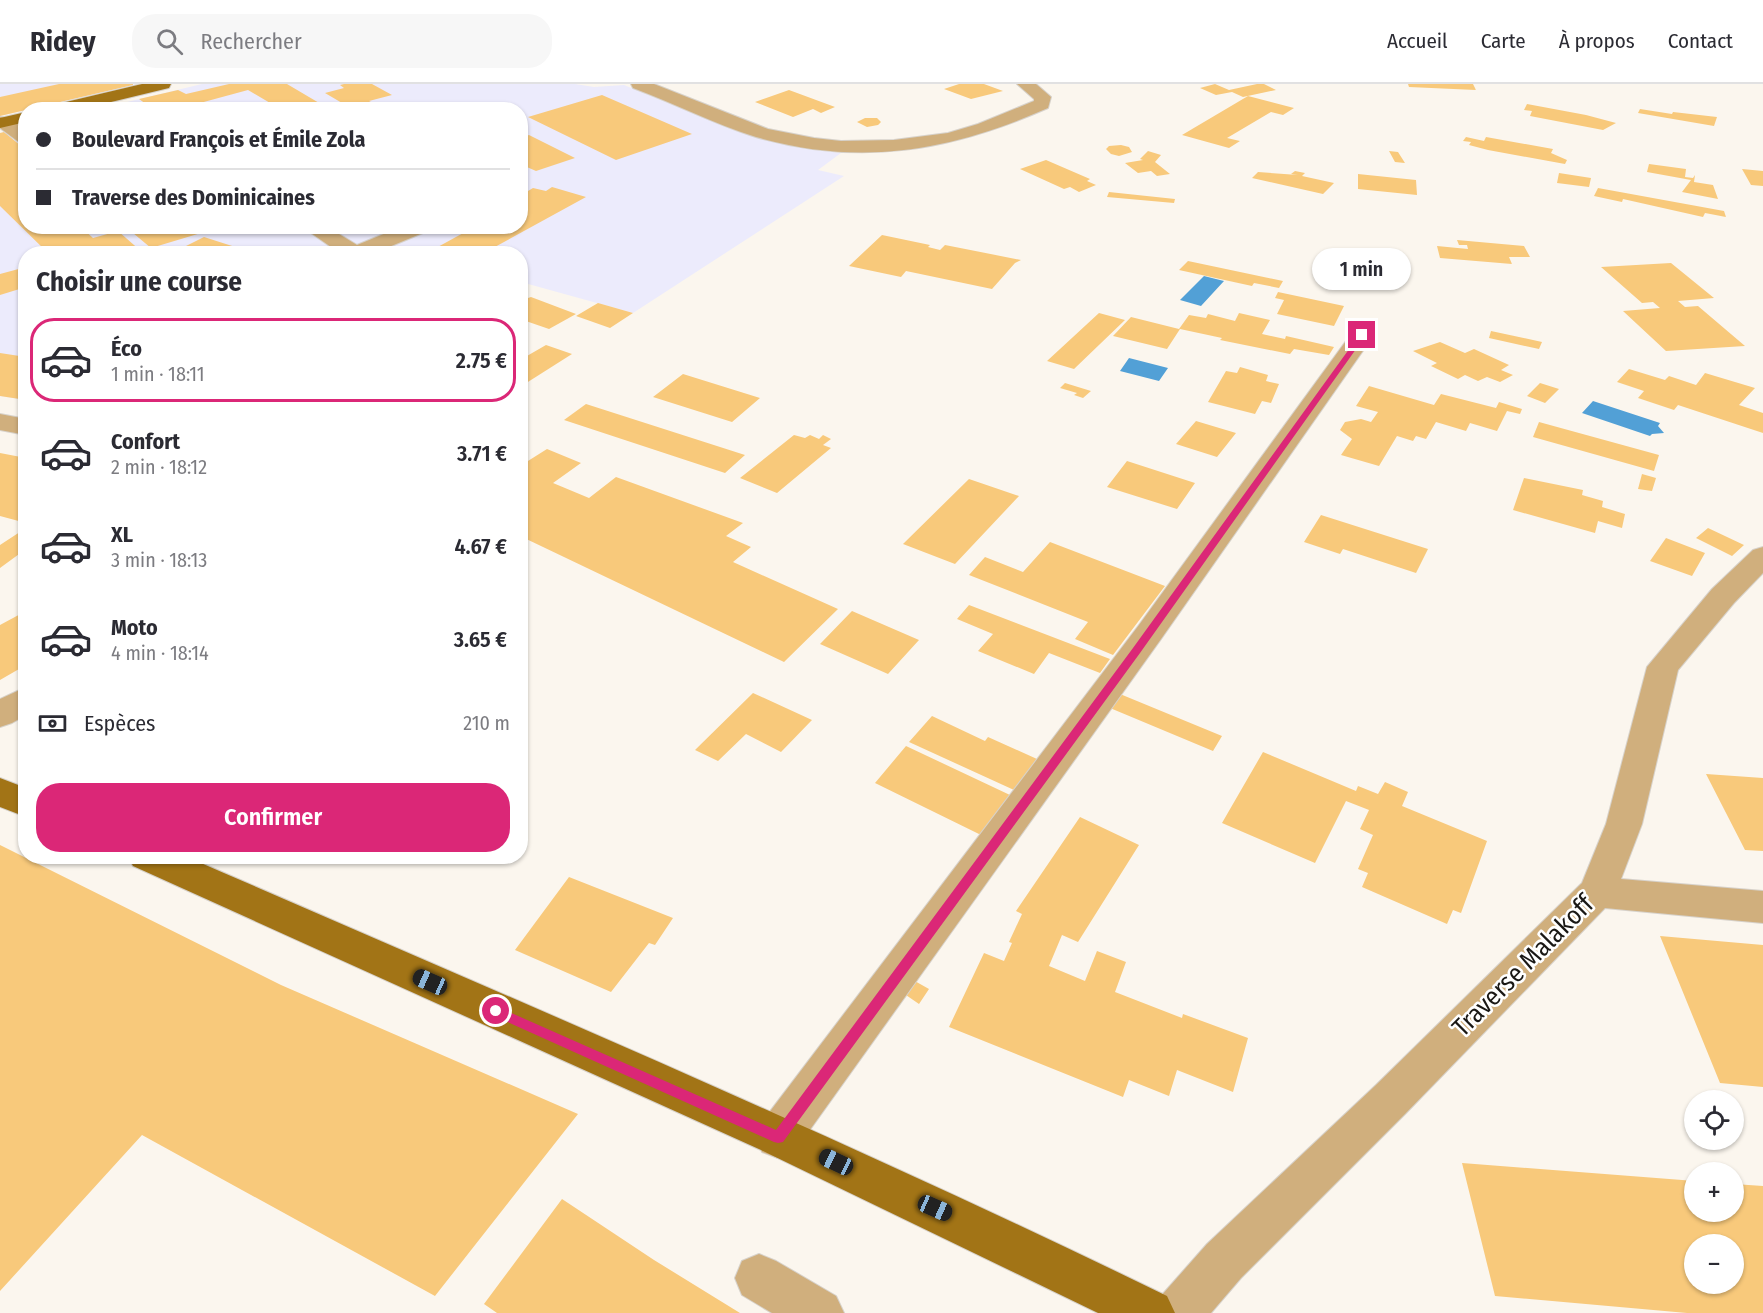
<!DOCTYPE html>
<html lang="fr">
<meta charset="utf-8">
<style>
:root{--surface:#fff;--page:#f7f7f7;--text:#2b2b33;--muted:#7c7c81;--line:#e1e1e2;--accent:#db2777}
body{margin:0;font-family:"Fira Sans Condensed",sans-serif;background:var(--page);color:var(--text);height:100vh;display:flex;flex-direction:column;font-size:22px;white-space:nowrap}
*{box-sizing:border-box;margin:0}
p{font-size:20px;color:var(--muted)}
.icon{flex:none;width:33px;height:33px;fill:none;stroke:currentColor;stroke-width:2;stroke-linecap:round;stroke-linejoin:round}
.map{position:relative;flex:1;overflow:hidden}
.details{position:absolute;left:18px;top:162px;width:510px;height:618px;display:flex;flex-direction:column;background:var(--surface);border-radius:24px;box-shadow:0 2px 4px #0004}
.details>*{flex:none}
.banner{position:absolute;left:18px;top:18px;width:510px;height:132px;border-radius:24px;box-shadow:0 2px 4px #0004;display:grid;align-content:center;height:132px;padding:0 18px;background:var(--surface)}
.buttons{position:absolute;left:1684px;top:1006px;display:grid;gap:12px}
.buttons a{display:grid;place-items:center;width:60px;height:60px;border-radius:50%;background:var(--surface);box-shadow:0 2px 4px #0004;font-size:30px}
.end{position:absolute;width:27px;height:27px;margin:-14px;border:8px solid #db2777;background:#fff;box-shadow:0 0 0 3px #fff}
.from{border-radius:50%}
.bubble{position:absolute;height:42px;border-radius:21px;background:var(--surface);box-shadow:0 2px 4px #0004;font-size:20px;font-weight:600;line-height:42px;text-align:center}
.car{position:absolute;width:18px;height:36px;margin:-18px -9px;border-radius:8px;box-shadow:0 0 4px 2px #0007;background:linear-gradient(#222 24%,#8ab4d8 0 40%,#222 0 76%,#8ab4d8 0 86%,#222 0)}
.banner b{display:flex;align-items:center;gap:21px;height:57px;font-size:22px}
.banner b+b{border-top:2px solid var(--line)}
.banner i{width:15px;height:15px;background:var(--text)}
ul{padding:0;list-style:none}
li{display:flex;align-items:center;gap:18px;height:84px;margin:0 12px 9px;padding:0 6px;border:3px solid transparent;border-radius:24px}
li div{flex:1}
li b{display:block;font-size:22px}
li em{font-style:normal;font-weight:600}
li.active{border-color:var(--accent)}
li>.icon{width:54px;height:54px;stroke-width:1.5}
h2{padding:0 18px;font-size:27px;line-height:72px}
.pay{display:flex;align-items:center;gap:15px;height:66px;padding:0 18px;font-size:22px}
.pay p{margin-inline-start:auto}
.cta{display:flex;gap:12px;margin-top:auto;padding:12px 18px}
.cta a{flex:1;height:69px;border-radius:24px;background:var(--accent);color:#fff;font-size:24px;font-weight:600;line-height:69px;text-align:center}
header{display:flex;align-items:center;gap:36px;box-sizing:border-box;height:84px;padding:0 30px;background:var(--surface);border-bottom:2px solid var(--line)}
header strong{font-size:28px}
nav{display:flex;gap:33px;margin-inline-start:auto;font-size:21px}
.search{width:420px;height:54px;background:var(--page);display:flex;align-items:center;gap:15px;box-sizing:border-box;padding:0 21px;border-radius:24px;color:var(--muted);font-size:22px}
.map>svg:first-child{display:block}
</style>
<header>
<strong>Ridey</strong>
<div class="search"><svg class="icon" aria-label="search" viewBox="0 0 24 24"><circle cx="10" cy="10" r="6"/><path d="M15 15l6 6"/></svg>Rechercher</div>
<nav><a>Accueil</a><a>Carte</a><a>À propos</a><a>Contact</a></nav>
</header>
<div class="map">
<svg width="1763" height="1229" viewBox="0 0 1763 1229">
<rect width="100%" height="100%" fill="#fbf6ee"/>
<path fill="#ecebfc" d="M0 0H137L0 32Z
M202 0H575L594 3 624 1 736 47 795 63 841 69 818 86 844 92 633 229 521 198 520 170H26L25 316 0 312V49L25 43 26 142H520V26L98 25Z"/>
<path fill="#52a0d6" d="M1204 192 1224 197 1201 222 1180 216Z
M1129 274 1168 284 1159 297 1120 287Z
M1593 317 1660 339 1658 342 1664 349 1652 350 1650 352 1582 329Z"/>
<path fill="#f8c97b" fill-rule="evenodd" d="M59 0H133V1L0 32V13Z
M229 0H287L331 26H282L248 6 200 19 208 24 201 26H129L146 20 139 15 178 6 186 10Z
M344 0H372L392 11 369 17 379 22 354 26 325 9 344 4 340 1Z
M959 0H984L1003 7 971 15 944 5Z
M1215 0 1229 6 1257 0H1264L1276 6 1243 13 1232 8 1216 11 1200 4Z
M1408 0H1473L1476 6 1409 3Z
M789 6 835 23 821 29 813 25 793 33 755 18Z
M602 11 692 50 616 76 528 33Z
M1248 12 1294 24 1283 31 1271 28 1227 54 1240 57 1229 64 1182 51Z
M1527 20 1586 31 1616 39 1603 46 1530 32 1532 27 1524 26Z
M1640 25 1672 30 1673 28 1717 33 1714 42 1638 29Z
M865 34H877L881 38 878 41 867 43 857 38Z
M4 48 26 66V142H80L93 154 118 147 142 168 49 170 0 122V49Z
M529 51 575 74 536 87 520 80V54Z
M1466 53 1484 57 1486 53 1553 65 1551 69 1567 76 1565 80 1488 66 1469 61 1471 58 1463 57Z
M1121 61 1129 63 1132 68 1119 72 1111 70 1106 65 1109 62Z
M1148 67 1161 71 1155 78 1170 90 1157 92 1151 87 1138 89 1125 79 1143 76 1140 75Z
M1389 67 1398 68 1405 79 1395 78Z
M1046 76 1090 95 1087 97 1096 101 1079 108 1070 103 1064 105 1020 85Z
M1649 80 1686 85 1685 93 1693 94 1695 91 1694 98 1713 101 1718 115 1682 108 1691 96 1647 88Z
M1742 85 1763 87V102L1751 101Z
M1295 87 1305 89 1302 92 1334 99 1323 110 1252 94 1258 88 1298 91 1291 90Z
M1559 89 1591 94 1589 103 1557 99Z
M1358 90 1416 96 1417 111 1358 105Z
M552 103 586 113 482 170H425L476 142H520V109L523 110 533 104 546 107Z
M1598 104 1724 127 1726 133 1705 129 1703 133 1623 115 1622 118 1594 112Z
M1109 108 1175 115 1174 119 1107 113Z
M133 142H220L221 143 151 164 127 144Z
M346 142H377V143L356 150Z
M882 151 930 161 928 163 940 166 945 161 1021 176 1015 179 992 205 906 187 901 193 849 182Z
M204 153 254 169V170H170Z
M1457 156 1524 162 1530 173H1509L1512 180 1440 174 1437 162 1468 165 1467 161H1459Z
M1353 174 1365 175 1363 181 1367 182 1364 199 1344 197Z
M1188 177 1283 197 1279 204 1254 199 1252 202 1179 186Z
M1671 179 1714 214 1678 217 1685 223 1698 222 1745 262 1666 267 1623 227 1660 224 1653 218 1642 219 1601 183Z
M26 183V203L0 211V190Z
M1278 208 1344 222 1334 242 1277 230 1284 216 1275 214Z
M520 212 528 214 531 213 576 230 549 245 520 235Z
M598 219 633 229 610 244 576 232Z
M1099 229 1125 236 1074 285 1047 277Z
M1239 229 1270 236 1262 250 1285 255 1286 252 1334 263 1329 271 1294 265 1290 270 1220 256 1222 254 1180 245 1167 265 1113 252 1131 233 1179 245 1189 231 1206 234 1208 230 1235 237Z
M1491 247 1542 258 1539 265 1489 254Z
M1440 258 1465 269 1474 265 1509 281 1501 286 1513 291 1500 298 1487 293 1478 297 1465 291 1458 295 1431 282 1437 279 1413 267Z
M546 261 572 270 520 303V276Z
M0 269 26 273V316L0 312Z
M1240 283 1268 291 1266 297 1279 300 1271 319 1262 317 1255 330 1208 318 1226 287 1237 289Z
M1629 285 1665 296 1669 292 1696 301 1705 289 1755 304 1739 321 1763 329V349L1678 321 1674 326 1638 314 1644 307 1617 298Z
M683 290 760 314 732 338 653 313Z
M1065 299 1091 307 1083 314 1074 311 1077 309 1060 304Z
M1540 299 1559 305 1545 319 1527 312Z
M1369 302 1434 321 1441 310 1496 324 1499 318 1522 325 1520 330 1507 327 1497 347 1470 339 1466 347 1436 338 1426 355 1416 352 1413 357 1397 352 1379 382 1341 371 1352 355 1340 346 1345 338 1361 335 1371 338 1378 328 1356 322Z
M586 320 745 371 725 389 564 336Z
M1196 337 1236 349 1217 373 1176 360Z
M1539 338 1659 371 1654 387 1533 353Z
M794 351 805 354 810 351 819 355 823 351 831 355 823 361 831 364 777 409 740 394Z
M547 365 581 379 553 399 589 414 616 393 743 439 726 452 751 463 733 478 838 525 784 578 520 452V382Z
M0 369 26 374V439L0 432Z
M1127 377 1195 399 1177 425 1107 403Z
M1642 390 1656 394 1652 407 1638 405Z
M1524 394 1583 406 1582 411 1603 417 1602 423 1625 430 1622 444 1598 437 1595 449 1513 426Z
M969 395 1019 412 955 480 903 460Z
M1321 431 1428 465 1416 489 1343 465 1340 470 1304 458Z
M26 444V465L0 484V461Z
M1708 444 1744 461 1732 472 1696 454Z
M1666 454 1705 469 1692 492 1650 477Z
M1050 458 1165 502 1113 571 1075 555 1088 538 969 491 985 473 1023 488Z
M969 521 1110 575 1100 589 1049 569 1034 590 978 567 993 550 957 535Z
M26 527V581L0 596V541Z
M852 527 919 556 888 590 820 560Z
M753 609 812 636 781 668 746 650 718 677 695 666Z
M1120 610 1222 652 1213 667 1110 624Z
M932 632 985 657 988 653 1037 675 1014 706 909 658Z
M906 662 1010 711 981 751 875 699Z
M1263 668 1356 707 1358 702 1378 710 1385 698 1408 708 1402 722 1487 757 1461 829 1453 826 1447 840 1362 803 1368 789 1358 785 1373 751 1360 745 1369 726 1346 717 1315 779 1222 739Z
M1706 690 1763 694V767L1745 766Z
M1080 733 1139 761 1078 858 1062 851 1049 882 1085 897 1097 867 1126 878 1115 908 1182 934 1183 930 1248 954 1233 1008 1177 986 1169 1012 1129 996 1123 1013 949 943 984 869 1004 877 1012 859 1009 858 1022 830 1016 827Z
M0 761 281 901 578 1030 435 1212 142 1051 0 1207Z
M569 793 673 834 655 861 649 859 611 908 515 866Z
M1660 852 1763 861V1003L1720 999Z
M913 896 929 905 919 920 903 909Z
M1462 1079 1695 1097V1128H1734V1100L1763 1102V1229H1687L1495 1212ZM1695 1161H1734V1200H1695Z
M562 1115 654 1176 740 1229H497L484 1220Z"/>
<g fill="none" stroke-linecap="round" stroke-linejoin="round">
<defs>
<path id="minor" d="M631 0H654L768 45 814 54 841 57 894 56 948 49 978 40 1034 17V15L1017 0H1036L1051 13 1048 24C950 67 861 83 756 53 714 40 674 19 633 4Z
M0 33 9 34 26 46V60L20 59 0 44Z
M301 142H326L357 161 403 142H433L430 146 372 170H341Z
M1362 244 1370 246 1374 251 1161 555 794 1068 778 1074 762 1068 756 1053 762 1038 1139 541 1354 246Z
M0 330 26 335V351L0 346Z
M1763 463V489L1734 519 1678 586 1642 740 1621 795 1763 807V839L1605 824 1406 1029 1241 1194 1211 1229H1153L1161 1212 1207 1160 1376 1001 1582 799 1606 740 1647 583 1712 505 1753 466Z
M26 603V631L12 639 0 643V615Z
M759 1170 776 1177 836 1212 844 1229H772L742 1211 735 1194 742 1177Z"/>
<path id="major" d="M142 0H171L169 4 78 26H47L49 22Z
M26 28V38L0 44V34Z
M0 694 26 704V733L0 723Z
M128 772H185C514 915 845 1055 1167 1212L1175 1229H1098L761 1066 133 782Z"/>
</defs>
<use href="#minor" stroke="#d7d2cb" stroke-width="2"/>
<use href="#major" stroke="#d7d2cb" stroke-width="2"/>
<use href="#minor" fill="#d0af7d" fill-rule="evenodd"/>
<use href="#major" fill="#a27416" fill-rule="evenodd"/>
</g>
<path fill="#db2777" d="M1360 250 1366 251 1140 569 783 1058 778 1059 774 1058 492 931V924H500L776 1046 1133 564Z"/>
<g text-anchor="middle" dominant-baseline="central" stroke-width="5" stroke-linejoin="round" paint-order="stroke">
<g font-size="26" fill="#191714" stroke="#fff">
<text transform="translate(1523 882) rotate(-45)">Traverse Malakoff</text>
</g>
</g>
</svg>
<div class="buttons">
<a><svg class="icon" aria-label="locate" viewBox="0 0 24 24"><circle cx="12" cy="12" r="6"/><path d="M12 2v4M12 18v4M2 12h4M18 12h4"/></svg></a>
<a>+</a>
<a>−</a>
</div>
<i class="end from" style="left:496px;top:927px"></i>
<i class="end" style="left:1362px;top:251px"></i>
<div class="bubble" style="left:1312px;top:164px;width:99px">1 min</div>
<i class="car" style="left:430px;top:898px;rotate:294deg"></i>
<i class="car" style="left:836px;top:1078px;rotate:295deg"></i>
<i class="car" style="left:935px;top:1124px;rotate:114deg"></i>
<div class="banner">
<b><i class="from"></i>Boulevard François et Émile Zola</b>
<b><i></i>Traverse des Dominicaines</b>
</div>
<section class="details">
<h2>Choisir une course</h2>
<ul>
<li class="active"><svg class="icon" aria-label="car" viewBox="0 0 24 24"><path d="M5 17H2v-5l4-1 3-4h7l3 4 3 1v5h-3M9 17h6M6 11h13"/><circle cx="7" cy="17" r="2"/><circle cx="17" cy="17" r="2"/></svg><div><b>Éco</b><p>1 min · 18:11</p></div><em>2.75 €</em></li>
<li><svg class="icon" aria-label="car" viewBox="0 0 24 24"><path d="M5 17H2v-5l4-1 3-4h7l3 4 3 1v5h-3M9 17h6M6 11h13"/><circle cx="7" cy="17" r="2"/><circle cx="17" cy="17" r="2"/></svg><div><b>Confort</b><p>2 min · 18:12</p></div><em>3.71 €</em></li>
<li><svg class="icon" aria-label="car" viewBox="0 0 24 24"><path d="M5 17H2v-5l4-1 3-4h7l3 4 3 1v5h-3M9 17h6M6 11h13"/><circle cx="7" cy="17" r="2"/><circle cx="17" cy="17" r="2"/></svg><div><b>XL</b><p>3 min · 18:13</p></div><em>4.67 €</em></li>
<li><svg class="icon" aria-label="car" viewBox="0 0 24 24"><path d="M5 17H2v-5l4-1 3-4h7l3 4 3 1v5h-3M9 17h6M6 11h13"/><circle cx="7" cy="17" r="2"/><circle cx="17" cy="17" r="2"/></svg><div><b>Moto</b><p>4 min · 18:14</p></div><em>3.65 €</em></li>
</ul>
<div class="pay"><svg class="icon" aria-label="cash" viewBox="0 0 24 24"><path d="M3 7h18v10H3z"/><circle cx="12" cy="12" r="2"/></svg>Espèces<p>210 m</p></div>
<div class="cta"><a>Confirmer</a></div>
</section>
</div>
